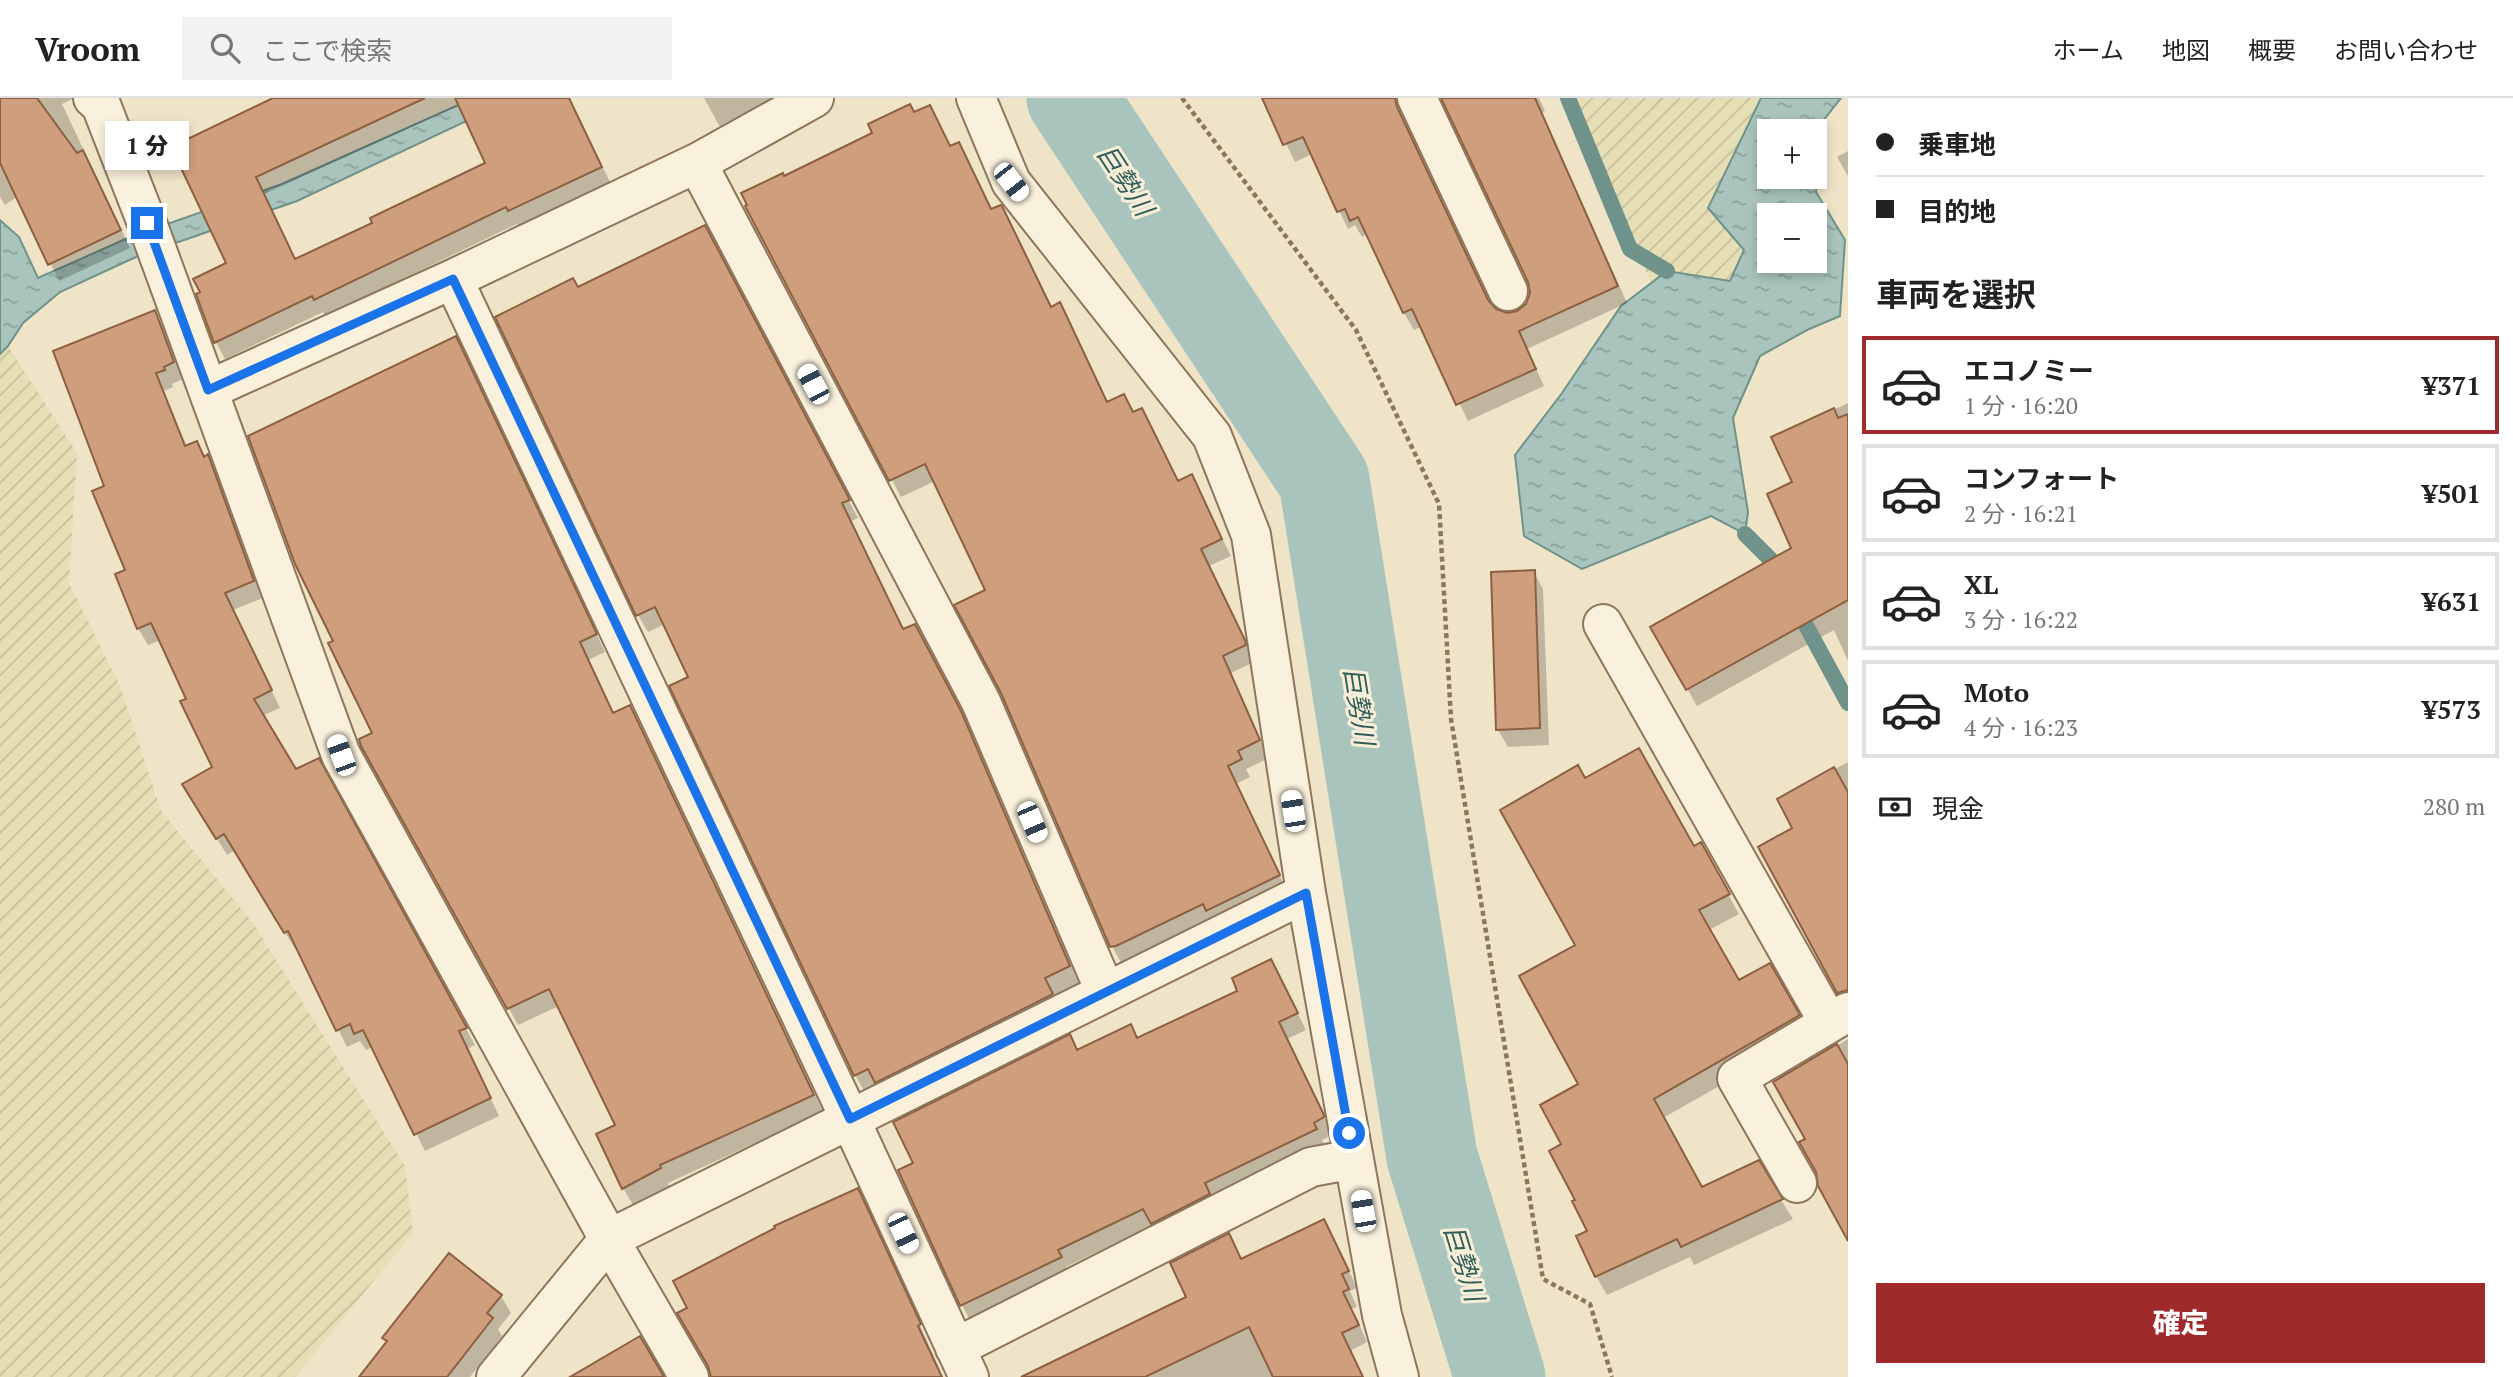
<!DOCTYPE html>
<html lang="ja">
<meta charset="utf-8">
<style>
:root{--surface:#fff;--page:#f2f2f2;--text:#222;--muted:#767676;--line:#e0e0e0;--accent:#9e2a2b}
body{margin:0;font-family:"PT Serif","Noto Sans JP",serif;background:var(--page);color:var(--text);height:100vh;display:flex;flex-direction:column;font-size:26px;white-space:nowrap}
*{box-sizing:border-box;margin:0}
p{font-size:23px;color:var(--muted)}
.icon{flex:none;width:38px;height:38px;fill:none;stroke:currentColor;stroke-width:2;stroke-linecap:round;stroke-linejoin:round}
.map{position:relative;flex:1;overflow:hidden}
.side{display:flex;flex-direction:column;background:var(--surface);width:665px}
.side>*{flex:none}
.banner{display:grid;align-content:center;height:154px;padding:0 28px;background:var(--surface)}
.controls{position:absolute;left:1757px;top:21px;display:grid;gap:14px}
.controls a{display:grid;place-items:center;width:70px;height:70px;border-radius:0px;background:var(--surface);box-shadow:0 4px 10px #0003;font-size:35px}
.end{position:absolute;width:32px;height:32px;margin:-16px;border:9px solid #1a73e8;background:#fff;box-shadow:0 0 0 4px #fff}
.from{border-radius:50%}
.bubble{position:absolute;height:49px;border-radius:0px;background:var(--surface);box-shadow:0 4px 10px #0003;font-size:23px;font-weight:800;line-height:49px;text-align:center}
.car{position:absolute;width:21px;height:42px;margin:-21px -10px;border-radius:9px;box-shadow:0 0 5px 2px #0007;background:linear-gradient(#fff 24%,#345 0 40%,#fff 0 76%,#345 0 86%,#fff 0)}
.banner b{display:flex;align-items:center;gap:24px;height:66px;font-size:26px}
.banner b+b{border-top:2px solid var(--line)}
.banner i{width:18px;height:18px;background:var(--text)}
ul{padding:0;list-style:none}
li{display:flex;align-items:center;gap:21px;height:98px;margin:0 14px 10px;padding:0 14px;border:4px solid var(--line);border-radius:0px}
li div{flex:1}
li b{display:block;font-size:26px}
li em{font-style:normal;font-weight:800}
li.on{border-color:var(--accent)}
li>.icon{width:63px;height:63px;stroke-width:1.5}
h2{padding:0 28px;font-size:32px;line-height:84px}
.pay{display:flex;align-items:center;gap:18px;height:77px;padding:0 28px;font-size:26px}
.pay p{margin-inline-start:auto}
.action{display:flex;gap:14px;margin-top:auto;padding:14px 28px}
.action a{flex:1;height:80px;border-radius:0px;background:var(--accent);color:#fff;font-size:28px;font-weight:800;line-height:80px;text-align:center}
header{display:flex;align-items:center;gap:42px;box-sizing:border-box;height:98px;padding:0 35px;background:var(--surface);border-bottom:2px solid var(--line)}
header strong{font-size:33px}
nav{display:flex;gap:38px;margin-inline-start:auto;font-size:24px}
.search{width:490px;height:63px;background:var(--page);display:flex;align-items:center;gap:18px;box-sizing:border-box;padding:0 24px;border-radius:0px;color:var(--muted);font-size:26px}
main{display:flex;flex:1;min-height:0}
.map>svg:first-child{display:block}
</style>
<header>
<strong>Vroom</strong>
<div class="search"><svg class="icon" aria-label="search" viewBox="0 0 24 24"><circle cx="10" cy="10" r="6"/><path d="M15 15l6 6"/></svg>ここで検索</div>
<nav><a>ホーム</a><a>地図</a><a>概要</a><a>お問い合わせ</a></nav>
</header>
<main>
<div class="map">
<svg width="1848" height="1279" viewBox="0 0 1848 1279">
<defs>
<pattern id="farmland-furrows" width="10" height="10" patternUnits="userSpaceOnUse" patternTransform="scale(1.75)"><rect width="10" height="10" fill="#e6deb5"/><path d="M-1 1l2-2M0 10L10 0M9 11l2-2" fill="none" stroke="#c6bf9b"/></pattern>
<pattern id="water-ripples" width="26" height="14" patternUnits="userSpaceOnUse" patternTransform="scale(1.75)"><rect width="26" height="14" fill="#a9c4bc"/><path d="M2 4q2-2 4 0t4 0M15 11q2-2 4 0t4 0" fill="none" stroke="#8ba098"/></pattern>
</defs>
<rect width="100%" height="100%" fill="#f0e4c8"/>
<path fill="url(#farmland-furrows)" d="M1575 0H1810L1769 33V163L1676 246Z
M8 248 77 355 69 485 120 588 161 713 253 825 405 1068 413 1135 295 1279H0V256Z"/>
<path fill="url(#water-ripples)" stroke="#6f938a" stroke-width="2" fill-rule="evenodd" d="M474 0 511 2 297 103 138 158 60 194 23 225 8 248 0 256V122L19 139 38 180 130 139 282 86Z
M1761 0H1841L1823 23 1816 94 1845 142 1840 218 1807 232 1760 258 1733 320 1748 414 1745 436 1711 418 1582 471 1524 438 1515 357 1562 295 1621 208 1667 173 1730 183 1744 152 1708 110ZM1769 33H1815V79H1769ZM1769 117H1815V163H1769Z"/>
<path fill="#0003" fill-rule="evenodd" d="M0 0H75L62 6 130 150 59 183 18 98 5 107 0 99Z
M275 0H569L611 86 520 130 517 126 325 218 323 214 225 261 216 244 228 166ZM460 7 488 66 374 126 296 163 264 96Z
M704 0H781L720 29Z
M1264 0H1371L1396 8 1492 209 1505 216 1519 214 1527 207 1531 196 1530 184 1442 0H1539L1545 13 1542 15 1627 205 1527 251 1544 288 1468 323 1422 228 1414 232 1404 215 1368 136 1362 139 1355 127 1348 131 1312 56 1295 64Z
M914 16 950 50 1051 210 1060 206 1108 305 1124 298 1178 385 1192 379 1231 458 1209 468 1254 561V564L1231 575 1269 660 1246 671 1250 679 1236 686 1288 795 1121 865 1112 848 987 493 935 383 901 399 747 109 784 80Z
M1848 53V78L1837 59Z
M714 147 858 420 851 423 904 533 924 545 970 633 1079 885 1054 897 1061 914 865 994 855 977 690 580 665 526 648 534 638 517 578 191Z
M155 214 164 231 183 281 172 286 173 289 164 293 187 349 197 345 217 376 263 500 233 512 280 610 262 618 295 674 328 680 475 947 467 951 499 1018 425 1053 373 949 366 952 360 943 347 949 298 850 295 851 235 752 227 757 195 704 214 670 189 602 161 542 148 547 138 530 127 473 106 389Z
M465 257 605 554 588 562 614 616 629 609 639 626 823 1014 668 1085 669 1088 633 1107 623 1090 617 1028 559 908 518 927 363 647 374 636 335 544Z
M1848 305V563L1834 532 1697 608 1652 529 1794 451V385L1774 340Z
M1534 474 1543 491 1549 647 1508 649 1498 632Z
M1848 664V910L1839 894 1795 730 1779 702Z
M1585 682 1694 750 1700 747 1739 816 1709 832 1738 884 1769 867 1809 937 1663 1020 1702 1091 1758 1065 1793 1121 1694 1167 1690 1159 1607 1197 1596 1178 1589 1134 1577 1103 1563 1047 1580 986 1577 847Z
M1280 880 1306 932 1287 941 1333 1037 1322 1042 1325 1048 1162 1142 1153 1127 1066 1169 1070 1177 971 1224 962 1207 915 1066 1070 939 1078 953 1130 928 1138 941Z
M1848 941V1139L1818 1074 1807 1042 1775 985Z
M867 1109 943 1279H712Z
M1333 1140 1357 1190 1350 1193 1357 1209 1352 1211 1367 1244 1350 1253 1363 1279H1020L1188 1200 1242 1163Z
M501 1198 511 1215 498 1231 502 1238 470 1279H362L387 1245 384 1240Z"/>
<g fill="none" stroke-linecap="round" stroke-linejoin="round">
<path stroke="#6f938a" stroke-width="16" d="M1568 0 1630 151 1667 173
M1745 436 1770 461 1781 480
M1796 509 1848 605"/>
<path stroke="#a9c4bc" stroke-width="91" d="M1072 0 1324 382 1432 1059 1500 1279"/>
</g>
<path fill="#cf9f7d" stroke="#8d5f41" stroke-width="2" d="M0 0H37L77 55 83 52 121 132 48 167 0 65Z
M273 0H425L256 79 295 161 372 125 370 120 485 65 455 0H569L602 69 508 113 506 109 314 202 312 198 214 245 196 196 200 194 193 181 226 165 171 49Z
M1262 0H1395L1397 9 1488 202 1496 211 1507 215 1517 213 1526 206 1530 195 1528 184 1441 0H1535L1618 188 1519 233 1536 271 1456 307 1412 211 1403 215 1358 119 1350 123 1345 111 1337 114 1303 39 1283 47Z
M910 6 914 14 930 7 950 48 959 44 991 111 1001 107 1002 108 1051 209 1060 204 1107 304 1124 296 1133 314 1142 310 1178 383 1192 376 1222 441 1201 451 1245 542 1246 547 1223 558 1260 642 1238 653 1242 661 1228 668 1280 777 1206 813 1203 806 1116 848 1110 849 1001 595 954 507 985 492 925 366 889 383 745 108 747 107 741 95 783 75 784 78 872 35 868 26Z
M705 127 850 402 842 405 903 531 915 526 961 613 1070 868 1045 880 1053 896 875 985 868 971 854 978 669 588 688 579 655 509 636 518 495 219 573 180 578 189Z
M155 212 174 264 164 269 165 272 156 275 185 348 197 343 204 359 208 356 254 483 225 495 272 592 254 601 296 671 319 660 467 930 459 933 491 1000 414 1037 363 932 354 936 350 926 336 933 288 833 284 835 224 736 216 741 182 686 212 669 180 603 186 601 151 525 137 531 115 476 125 472 92 393 104 388 53 253Z
M456 238 597 536 580 544 613 615 630 607 814 997 660 1067 661 1070 622 1091 596 1036 615 1027 549 891 507 911 361 648 359 641 372 635 328 545 333 543 295 466 248 338Z
M1834 310 1838 320 1848 316V502L1686 592 1650 529 1791 450 1767 396 1792 384 1771 339Z
M1535 472 1540 630 1496 632 1491 474Z
M1639 650 1694 748 1701 744 1730 796 1699 812 1739 882 1770 865 1800 917 1654 1001 1702 1089 1759 1062 1783 1101 1681 1149 1677 1141 1595 1179 1576 1138 1587 1133 1572 1103 1575 1102 1549 1053 1561 1046 1540 1007 1578 986 1519 878 1575 847 1500 712 1578 667 1585 680Z
M1834 669 1848 694V892L1837 895 1758 749 1792 730 1777 701Z
M1271 861 1298 915 1279 924 1324 1017V1019L1314 1025 1317 1031 1205 1085 1210 1096 1151 1126 1143 1111 1058 1152 1062 1159 960 1208 898 1072 913 1065 893 1024 1070 936 1077 952 1131 926 1137 940 1237 893 1232 880Z
M1837 946 1848 966V1143L1818 1088 1816 1074 1799 1044 1805 1041 1773 984Z
M858 1090 921 1226 918 1228 942 1279H711L708 1268 677 1215 687 1210 673 1183 775 1130 774 1128Z
M1324 1121 1349 1173 1342 1176 1349 1191 1343 1194 1359 1227 1342 1235 1363 1279H1273L1249 1229 1145 1279H1021L1186 1199 1170 1165 1229 1135 1241 1161Z
M449 1155 502 1197 487 1215 493 1220 447 1279H359L387 1243 382 1240Z
M640 1238 664 1279H570Z"/>
<g fill="none" stroke-linecap="round" stroke-linejoin="round">
<defs>
<path id="street" d="M93 0 101 7 147 125 341 657 609 1141 689 1279
M976 0 1011 84 1212 338 1251 437 1306 795 1382 1217 1399 1279
M1417 0 1508 193
M697 65 981 604 1105 893
M453 181 850 1021 969 1279
M208 292 453 181 697 65 814 0
M1603 526 1829 925
M1797 1085 1737 980 1848 914
M955 1250 1311 1069 1354 1061
M496 1279 609 1141 1306 795"/>
</defs>
<use href="#street" stroke="#8d765c" stroke-width="42"/>
<path stroke="#8d765c" stroke-width="4.5" stroke-dasharray="5 3.5" stroke-linecap="butt" d="M1182 0 1356 232 1439 406 1451 621 1543 1181 1590 1206 1612 1279"/>
<use href="#street" stroke="#faf1dc" stroke-width="38"/>
</g>
<g fill="none" stroke-linecap="round" stroke-linejoin="round">
<path stroke="#1a73e8" stroke-width="9" d="M147 125 208 292 453 181 850 1021 1306 795 1349 1035"/>
</g>
<g text-anchor="middle" dominant-baseline="central" stroke-width="6" stroke-linejoin="round" paint-order="stroke">
<g font-size="26" font-style="italic" fill="#2f5d5a" stroke="#f7eed8">
<text transform="translate(1126 82) rotate(57)">巨勢川</text>
<text transform="translate(1360 608) rotate(81)">巨勢川</text>
<text transform="translate(1465 1165) rotate(73)">巨勢川</text>
</g>
</g>
</svg>
<div class="controls">
<a>+</a>
<a>−</a>
</div>
<i class="end from" style="left:1349px;top:1035px"></i>
<i class="end" style="left:147px;top:125px"></i>
<div class="bubble" style="left:105px;top:23px;width:84px">1 分</div>
<i class="car" style="left:1011px;top:84px;rotate:142deg"></i>
<i class="car" style="left:813px;top:286px;rotate:332deg"></i>
<i class="car" style="left:341px;top:657px;rotate:340deg"></i>
<i class="car" style="left:1293px;top:713px;rotate:351deg"></i>
<i class="car" style="left:1032px;top:724px;rotate:157deg"></i>
<i class="car" style="left:1363px;top:1113px;rotate:350deg"></i>
<i class="car" style="left:903px;top:1135px;rotate:155deg"></i>
</div>
<section class="side">
<div class="banner">
<b><i class="from"></i>乗車地</b>
<b><i></i>目的地</b>
</div>
<h2>車両を選択</h2>
<ul>
<li class="on"><svg class="icon" aria-label="car" viewBox="0 0 24 24"><path d="M5 17H2v-5l4-1 3-4h7l3 4 3 1v5h-3M9 17h6M6 11h13"/><circle cx="7" cy="17" r="2"/><circle cx="17" cy="17" r="2"/></svg><div><b>エコノミー</b><p>1 分 · 16:20</p></div><em>¥371</em></li>
<li><svg class="icon" aria-label="car" viewBox="0 0 24 24"><path d="M5 17H2v-5l4-1 3-4h7l3 4 3 1v5h-3M9 17h6M6 11h13"/><circle cx="7" cy="17" r="2"/><circle cx="17" cy="17" r="2"/></svg><div><b>コンフォート</b><p>2 分 · 16:21</p></div><em>¥501</em></li>
<li><svg class="icon" aria-label="car" viewBox="0 0 24 24"><path d="M5 17H2v-5l4-1 3-4h7l3 4 3 1v5h-3M9 17h6M6 11h13"/><circle cx="7" cy="17" r="2"/><circle cx="17" cy="17" r="2"/></svg><div><b>XL</b><p>3 分 · 16:22</p></div><em>¥631</em></li>
<li><svg class="icon" aria-label="car" viewBox="0 0 24 24"><path d="M5 17H2v-5l4-1 3-4h7l3 4 3 1v5h-3M9 17h6M6 11h13"/><circle cx="7" cy="17" r="2"/><circle cx="17" cy="17" r="2"/></svg><div><b>Moto</b><p>4 分 · 16:23</p></div><em>¥573</em></li>
</ul>
<div class="pay"><svg class="icon" aria-label="cash" viewBox="0 0 24 24"><path d="M3 7h18v10H3z"/><circle cx="12" cy="12" r="2"/></svg>現金<p>280 m</p></div>
<div class="action"><a>確定</a></div>
</section>
</main>
